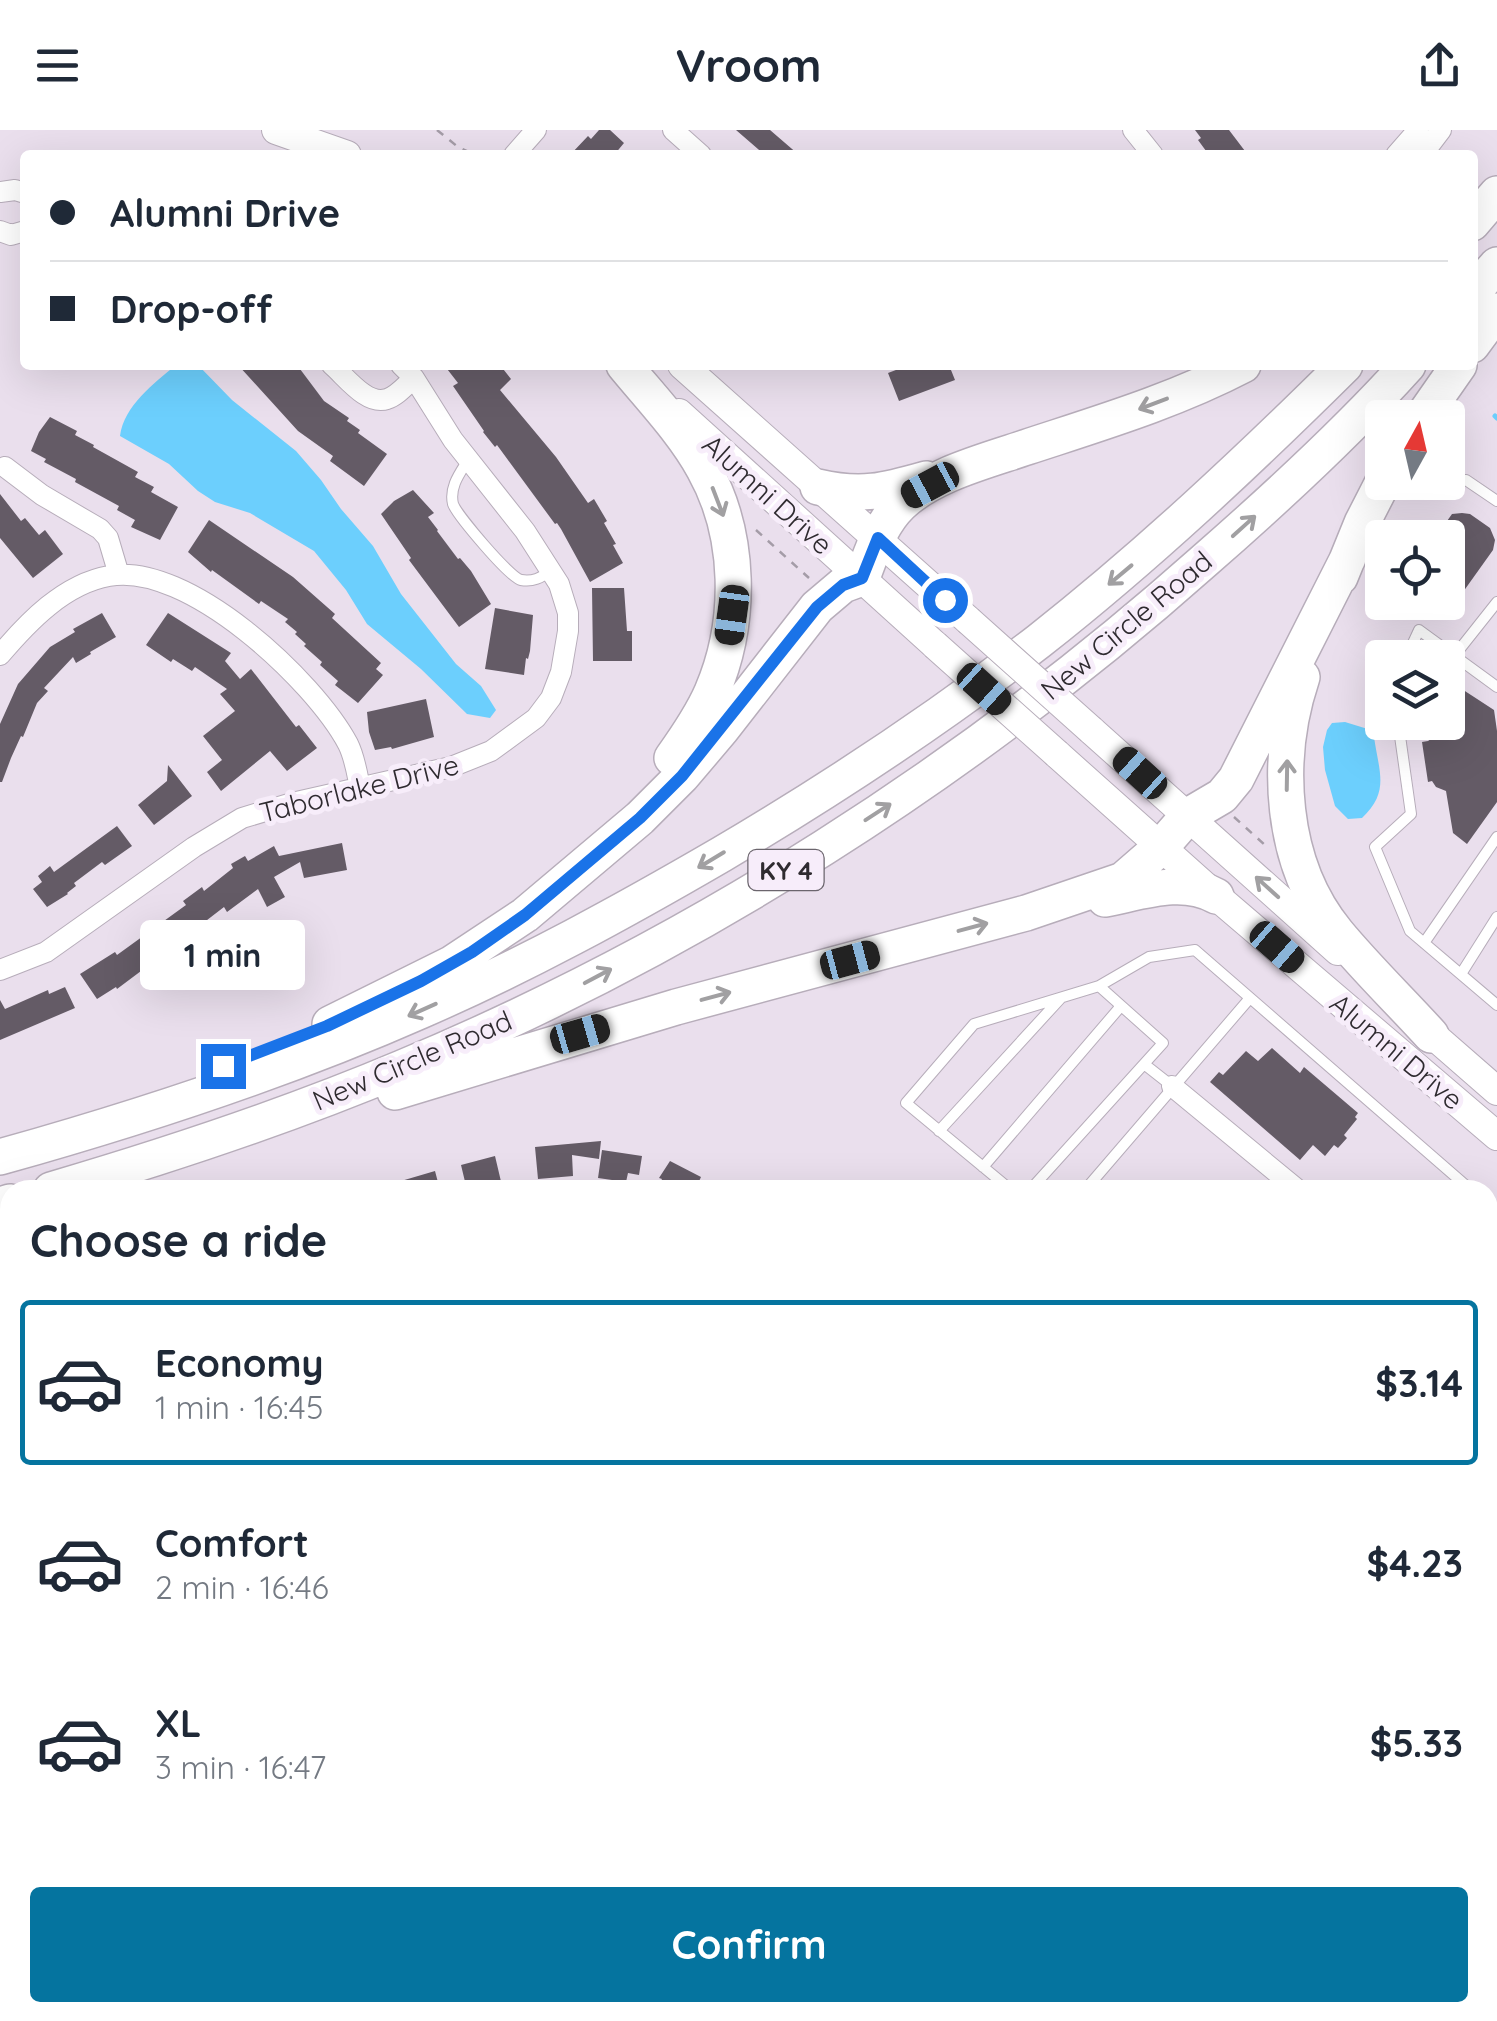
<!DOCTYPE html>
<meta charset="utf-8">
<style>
:root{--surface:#fff;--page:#f2f2f3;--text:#1f2937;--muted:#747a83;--line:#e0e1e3;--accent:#05749f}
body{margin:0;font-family:Quicksand,sans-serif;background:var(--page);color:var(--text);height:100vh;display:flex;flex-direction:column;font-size:38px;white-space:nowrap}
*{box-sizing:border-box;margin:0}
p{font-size:32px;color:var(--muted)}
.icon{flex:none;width:55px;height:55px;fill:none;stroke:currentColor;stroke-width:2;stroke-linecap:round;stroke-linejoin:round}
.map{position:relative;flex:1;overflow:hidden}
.panel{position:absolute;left:0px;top:1050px;width:1498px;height:842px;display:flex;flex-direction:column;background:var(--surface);border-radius:30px 30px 0 0;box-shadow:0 10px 40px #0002}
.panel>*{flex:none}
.guide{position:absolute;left:20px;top:20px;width:1458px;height:220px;border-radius:10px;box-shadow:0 10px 40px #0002;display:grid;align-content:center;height:220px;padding:0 30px;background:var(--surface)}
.needle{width:65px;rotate:8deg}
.fabs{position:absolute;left:1365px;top:270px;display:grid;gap:20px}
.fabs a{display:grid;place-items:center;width:100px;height:100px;border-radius:10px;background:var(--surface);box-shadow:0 10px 40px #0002;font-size:50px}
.end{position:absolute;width:45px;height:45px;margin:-22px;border:12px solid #1a73e8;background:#fff;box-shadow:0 0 0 5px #fff}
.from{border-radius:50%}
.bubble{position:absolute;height:70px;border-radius:10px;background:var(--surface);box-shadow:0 10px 40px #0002;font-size:32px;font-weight:800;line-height:70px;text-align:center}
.car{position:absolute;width:30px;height:60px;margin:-30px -15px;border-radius:12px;box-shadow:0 0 8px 2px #0007;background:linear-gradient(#222 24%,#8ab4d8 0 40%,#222 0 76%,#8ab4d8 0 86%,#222 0)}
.guide b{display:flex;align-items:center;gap:35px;height:95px;font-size:38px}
.guide b+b{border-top:2px solid var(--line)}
.guide i{width:25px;height:25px;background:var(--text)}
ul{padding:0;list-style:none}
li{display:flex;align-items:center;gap:30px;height:165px;margin:0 20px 15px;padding:0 10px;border:5px solid transparent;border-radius:10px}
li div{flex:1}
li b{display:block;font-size:38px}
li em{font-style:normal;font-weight:800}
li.current{border-color:var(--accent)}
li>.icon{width:90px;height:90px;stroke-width:1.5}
h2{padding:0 30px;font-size:45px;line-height:120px}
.action{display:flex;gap:20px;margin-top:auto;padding:20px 30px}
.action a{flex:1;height:115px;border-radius:10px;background:var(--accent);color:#fff;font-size:40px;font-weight:800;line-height:115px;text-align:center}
header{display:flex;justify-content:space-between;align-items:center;height:130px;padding:0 30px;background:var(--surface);font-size:45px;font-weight:800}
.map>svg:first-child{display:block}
</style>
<header><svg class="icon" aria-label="menu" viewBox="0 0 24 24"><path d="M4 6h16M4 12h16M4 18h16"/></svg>Vroom<svg class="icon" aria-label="share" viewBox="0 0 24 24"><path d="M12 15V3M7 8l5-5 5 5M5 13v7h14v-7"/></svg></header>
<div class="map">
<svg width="1497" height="1891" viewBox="0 0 1497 1891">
<rect width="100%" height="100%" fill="#eadfed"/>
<path fill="#6ccffd" d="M176 235H198L232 270 296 321 321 350 341 379 373 416 401 464 456 534 481 556 496 580 490 588 467 584 421 539 367 494 346 460 314 421 250 383 215 372 198 361 169 334 120 306C124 276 154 253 176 235Z
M1345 592 1371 600 1374 607C1379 642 1390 662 1362 688L1348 689 1335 676 1325 640 1323 617 1327 600 1332 593Z"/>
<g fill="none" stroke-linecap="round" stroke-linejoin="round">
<path stroke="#6ccffd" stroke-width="5" d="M1495 286 1497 288"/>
</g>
<path fill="#645b66" d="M599 0H610L624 13 614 25H570L588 6 591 9Z
M736 0H770L799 25H765Z
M1195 0H1229L1248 25H1209L1198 10 1201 8Z
M238 235H297L324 271 349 288 347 291 360 300 358 303 387 324 364 356 330 331 333 326 298 301Z
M444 235H500L511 249 500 260 556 327 588 373 594 369 607 391 604 393 616 414 613 415 623 433 590 452 561 399 557 393 555 394 497 315 495 317 483 302 484 301 453 256 458 253Z
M909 235H949L955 250 899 271 888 243Z
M50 287 77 301 75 305 94 315 93 317 138 342 135 347 154 357 151 362 178 377 160 410 131 397 135 390 117 380 119 376 75 352 76 349 44 332 46 329 31 321 39 302Z
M413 360 434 383 428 387 438 400 437 401 458 429 460 428 471 441 491 474 459 497 409 430 411 428 381 384 394 371Z
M0 364 21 391 25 388 39 405 45 400 63 424 33 448 0 408Z
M1462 383 1470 384 1490 398 1495 410 1493 420 1448 483V408H1435L1452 384Z
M209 390 293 447 335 484 332 488 381 533 376 539 383 545 358 573 335 555 338 551 320 535 322 532 304 516 306 514 295 504 297 502 285 492 288 489 261 471 259 474 212 440 211 442 188 422Z
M592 458H624L627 501H632V531H593Z
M495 478 533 485 530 521 528 529 526 528 524 545 485 539Z
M102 483 116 507 90 522 91 524 76 533 73 527 44 558 48 561 37 573 23 607 21 606 11 628 2 652H0V594L18 554 50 517 75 502 73 499Z
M168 483 231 523 225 531 240 549 251 539 296 597 299 595 317 618 287 641 270 621 221 661 207 642 222 630 203 606 235 581 220 564 227 559 195 537 192 541 173 529 171 532 146 515Z
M1448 550 1494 580 1497 601V672L1467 714 1453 703 1446 661 1436 657 1432 651 1428 652 1422 612 1428 611 1438 604 1436 592H1448Z
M426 569 434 607 392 619 391 617 375 620 369 602 367 582Z
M168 635 192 666 154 695 138 675 167 651Z
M117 696 132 716 105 735 102 732 74 753 76 756 67 763 68 764 47 777 33 759 42 752 38 746 50 736 54 742Z
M342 713 347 740 304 748 300 732 274 747 285 767 267 777 258 759 227 782 224 777 185 807 192 816 189 819 191 821 160 844 157 839 150 844 145 838 117 859 116 857 97 869 80 844 115 822 117 825 186 775 183 771 202 757 204 761 233 738 231 734 245 726 248 731 274 716 279 726Z
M65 857 75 878 0 910V870L5 879 48 860 49 864Z
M1272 918 1300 943 1304 937 1358 983 1355 987 1357 989 1344 1005 1347 1008 1338 1018 1334 1015 1325 1026 1313 1015 1300 1030 1210 952 1219 942 1223 945 1246 921 1258 931Z
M601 1011 599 1029 572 1025 573 1046 538 1049 535 1017Z
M602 1020 642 1026 639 1045 628 1043 626 1052 598 1048Z
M495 1026 503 1060H467L461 1035Z
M670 1031 701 1047 695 1060H657L662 1049 659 1048Z
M435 1041 440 1060H384V1056Z"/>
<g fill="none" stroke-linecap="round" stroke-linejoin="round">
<defs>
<path id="service" d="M468 330C460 343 449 357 453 374 457 385 510 448 521 450 533 452 541 448 550 441
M1466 350 1497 371
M1455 525 1497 472
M1406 528 1419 500 1497 557
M1398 592 1411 684 1375 717 1410 801 1497 875
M1424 813 1497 707
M1461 844 1497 787
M1144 934 1172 956
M939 1001 1060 869
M983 1037 1121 876
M1011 1060 906 973 974 894 1099 856 1149 827 1195 820 1471 1060
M1030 1060 1163 913 1099 856
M1085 1060 1250 868
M1488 1108 1497 1096"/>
<path id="minor" d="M673 0 701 25
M1133 0 1153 25
M514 25 536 0
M1396 25 1418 0
M1422 25 1441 0
M0 62 15 60 25 63
M0 101 11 105 25 101
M332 235C346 247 367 276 387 269 397 266 406 255 414 248
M5 337 42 365 100 399 108 408 119 445
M0 525C28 492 64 454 109 446 187 431 314 550 348 614 355 628 357 643 360 658
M0 840 46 822 194 717 242 688 292 673 451 637 491 621 536 588 551 568 561 542 568 501V483L559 454 525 401 453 310 414 248 401 235
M1172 956 1298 1060
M1488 1219 1497 1227
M0 1283 10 1281
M0 1554 10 1546
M1488 1609 1497 1619
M907 1882 926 1891
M1408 1882 1423 1891
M29 1891 33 1882
M521 1891 523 1882"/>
<path id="secondary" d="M276 0 347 25
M682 235 968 490
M679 283 935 515
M1091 600 1338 821
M1057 624 1216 766 1497 1006
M1419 893 1497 961"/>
<path id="motorway" d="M1472 93 1497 64
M1472 163 1497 135
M1472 215 1497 181
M624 235C651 268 683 301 704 339 741 405 742 492 712 562 702 585 687 607 672 628
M1422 288 1459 235
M818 357C861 367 884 361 926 349
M1340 447 1362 393 1383 352
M1302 547C1274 630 1280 734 1337 803 1366 838 1400 871 1431 905
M1105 769C1142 762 1182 747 1216 766
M330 894 451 834 525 785 640 688 682 646 721 600 817 477 843 455 862 448C872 422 880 394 901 374 933 344 986 331 1027 317 1100 293 1174 271 1243 235
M395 962 676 877 1026 783 1123 750 1161 717 1188 686 1222 666 1236 649 1348 428
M0 1027C143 987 284 941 420 881 524 836 624 781 722 724 832 659 938 589 1039 511 1147 426 1247 332 1345 235
M51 1060C170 1025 288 986 402 938 694 816 968 641 1204 431 1275 369 1345 305 1408 235
M0 1075 10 1072"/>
</defs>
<use href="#service" stroke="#b7adba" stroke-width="12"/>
<use href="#minor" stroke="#b7adba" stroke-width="22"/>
<use href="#secondary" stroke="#b7adba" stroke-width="30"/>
<use href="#motorway" stroke="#b7adba" stroke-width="38"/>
<path stroke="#a49ca7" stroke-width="2.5" stroke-dasharray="8 8" stroke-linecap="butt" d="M437 0 458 17 476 25 489 19
M756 400 809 448
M1234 687 1265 715"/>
<use href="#service" stroke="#fff" stroke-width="10"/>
<use href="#minor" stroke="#fff" stroke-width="20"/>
<use href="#secondary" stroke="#fff" stroke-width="28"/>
<use href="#motorway" stroke="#fff" stroke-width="35"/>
<defs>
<path id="secondary-bridge" d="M968 490 1091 600
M935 515 1057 624"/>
</defs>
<use href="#secondary-bridge" stroke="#b7adba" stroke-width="30" stroke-linecap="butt"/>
<use href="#secondary-bridge" stroke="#fff" stroke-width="28"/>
</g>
<defs><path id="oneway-shaft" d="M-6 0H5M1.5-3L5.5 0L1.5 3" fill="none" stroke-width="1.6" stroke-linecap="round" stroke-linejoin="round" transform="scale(2.5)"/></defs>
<g stroke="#a1a0a2">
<use href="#oneway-shaft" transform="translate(1153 274) rotate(159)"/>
<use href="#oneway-shaft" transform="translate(718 372) rotate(69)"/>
<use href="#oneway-shaft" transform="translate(1244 396) rotate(-42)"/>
<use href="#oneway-shaft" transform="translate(1120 445) rotate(140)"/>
<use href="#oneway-shaft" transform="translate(1287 645) rotate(-89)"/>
<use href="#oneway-shaft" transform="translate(878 682) rotate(-33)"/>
<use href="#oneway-shaft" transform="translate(711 730) rotate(149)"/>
<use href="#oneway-shaft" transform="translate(1267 757) rotate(-138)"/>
<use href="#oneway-shaft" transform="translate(973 797) rotate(-15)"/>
<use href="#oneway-shaft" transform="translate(598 846) rotate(-28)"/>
<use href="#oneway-shaft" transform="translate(716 866) rotate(-15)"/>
<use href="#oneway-shaft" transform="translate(422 880) rotate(156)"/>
</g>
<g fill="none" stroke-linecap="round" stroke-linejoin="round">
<path stroke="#1a73e8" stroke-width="12" d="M223 936 327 896 421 851 472 822 525 785 640 688 682 646 817 477 843 455 862 448 878 408 945 470"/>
</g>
<g text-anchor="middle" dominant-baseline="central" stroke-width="10" stroke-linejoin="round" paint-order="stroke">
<rect fill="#f7edfa" stroke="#6b656d" stroke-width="2.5" x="748.5" y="720" width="75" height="40" rx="8"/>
<g font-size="25" font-weight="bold" fill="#2f2b30">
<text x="786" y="740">KY 4</text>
</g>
<g font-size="28" fill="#2f2b30" stroke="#f7edfa">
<text transform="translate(768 364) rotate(42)">Alumni Drive</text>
<text transform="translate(1126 495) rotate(-40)">New Circle Road</text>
<text transform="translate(359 658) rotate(-14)">Taborlake Drive</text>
<text transform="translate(1397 921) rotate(40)">Alumni Drive</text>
<text transform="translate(412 930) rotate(-23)">New Circle Road</text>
</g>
</g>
</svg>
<div class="fabs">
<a><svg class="needle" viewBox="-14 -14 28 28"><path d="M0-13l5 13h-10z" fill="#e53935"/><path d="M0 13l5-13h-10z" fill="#747a83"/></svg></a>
<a><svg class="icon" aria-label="locate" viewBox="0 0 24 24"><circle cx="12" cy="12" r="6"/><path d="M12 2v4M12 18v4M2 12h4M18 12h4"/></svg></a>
<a><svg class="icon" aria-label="layers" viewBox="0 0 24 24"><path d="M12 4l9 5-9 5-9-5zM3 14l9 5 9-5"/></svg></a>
</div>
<i class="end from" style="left:945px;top:470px"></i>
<i class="end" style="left:223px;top:936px"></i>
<div class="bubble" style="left:140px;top:790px;width:165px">1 min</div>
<i class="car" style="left:930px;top:355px;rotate:242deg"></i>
<i class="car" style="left:732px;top:485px;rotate:188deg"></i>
<i class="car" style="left:984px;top:559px;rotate:132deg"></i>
<i class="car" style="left:1140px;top:643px;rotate:312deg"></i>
<i class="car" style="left:1277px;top:817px;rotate:131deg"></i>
<i class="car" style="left:850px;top:830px;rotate:75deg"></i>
<i class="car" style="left:580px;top:904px;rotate:74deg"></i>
<div class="guide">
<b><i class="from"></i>Alumni Drive</b>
<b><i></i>Drop-off</b>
</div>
<section class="panel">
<h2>Choose a ride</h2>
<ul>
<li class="current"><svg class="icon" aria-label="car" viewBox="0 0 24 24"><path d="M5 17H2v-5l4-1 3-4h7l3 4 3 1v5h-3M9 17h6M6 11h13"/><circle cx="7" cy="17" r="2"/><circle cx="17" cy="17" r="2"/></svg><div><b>Economy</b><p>1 min · 16:45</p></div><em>$3.14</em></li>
<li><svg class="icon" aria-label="car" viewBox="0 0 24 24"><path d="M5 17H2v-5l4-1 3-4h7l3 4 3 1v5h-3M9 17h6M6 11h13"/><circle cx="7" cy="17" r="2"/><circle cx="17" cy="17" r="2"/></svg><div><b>Comfort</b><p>2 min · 16:46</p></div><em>$4.23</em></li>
<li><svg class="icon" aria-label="car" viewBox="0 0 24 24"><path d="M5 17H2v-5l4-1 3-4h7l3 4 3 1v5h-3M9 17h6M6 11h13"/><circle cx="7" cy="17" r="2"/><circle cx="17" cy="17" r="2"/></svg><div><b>XL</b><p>3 min · 16:47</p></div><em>$5.33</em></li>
</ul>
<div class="action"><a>Confirm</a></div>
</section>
</div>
